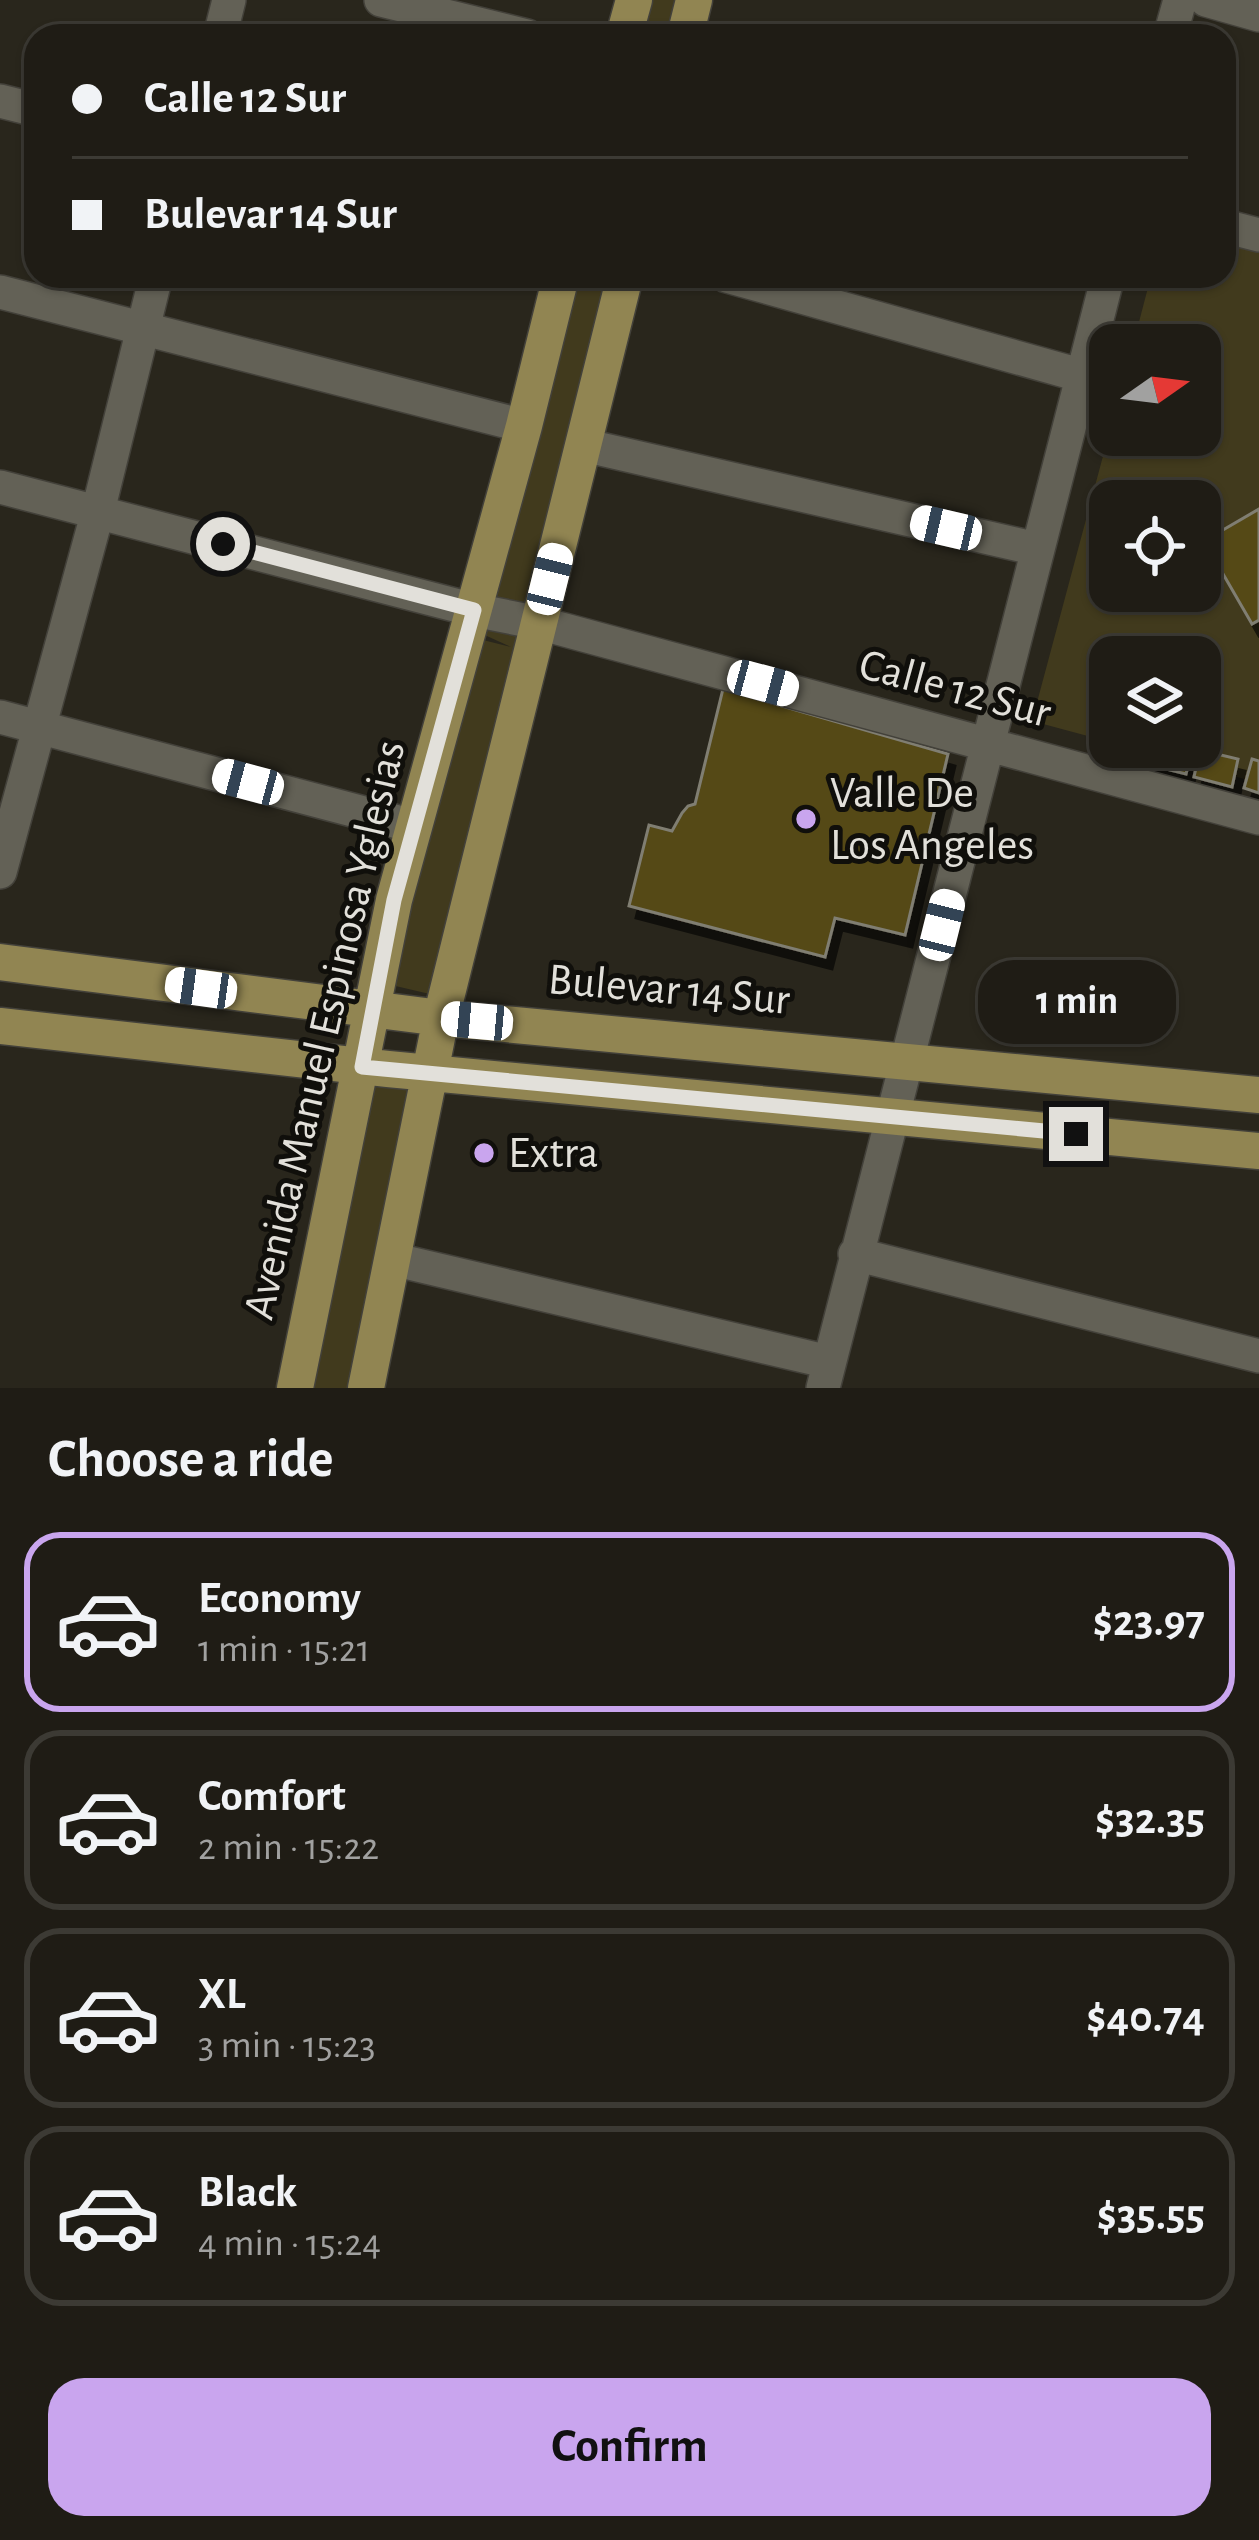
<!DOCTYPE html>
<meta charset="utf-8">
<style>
:root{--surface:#1f1c15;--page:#27251e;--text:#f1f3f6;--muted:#a1a1a0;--line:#3c3a34;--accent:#c9a5ee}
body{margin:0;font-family:"Alegreya Sans",sans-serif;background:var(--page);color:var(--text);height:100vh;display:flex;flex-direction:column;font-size:45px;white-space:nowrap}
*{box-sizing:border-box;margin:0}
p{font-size:39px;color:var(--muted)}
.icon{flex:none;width:66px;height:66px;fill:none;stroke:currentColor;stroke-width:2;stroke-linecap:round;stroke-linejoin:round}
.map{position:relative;height:1388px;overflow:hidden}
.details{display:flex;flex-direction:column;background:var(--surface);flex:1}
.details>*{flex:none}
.hud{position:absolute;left:24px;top:24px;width:1212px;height:264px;border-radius:36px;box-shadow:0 3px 9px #0004,0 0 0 3px var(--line);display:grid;align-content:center;height:264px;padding:0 48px;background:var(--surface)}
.needle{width:78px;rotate:76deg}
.controls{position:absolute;left:1089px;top:324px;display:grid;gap:24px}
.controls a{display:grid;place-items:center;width:132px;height:132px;border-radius:24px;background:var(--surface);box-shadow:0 3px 9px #0004,0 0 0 3px var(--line);font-size:60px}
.end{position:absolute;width:54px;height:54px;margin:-27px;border:15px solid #e2e0da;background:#111;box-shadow:0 0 0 6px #111}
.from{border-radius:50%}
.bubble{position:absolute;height:84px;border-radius:36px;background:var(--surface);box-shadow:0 3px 9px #0004,0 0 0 3px var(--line);font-size:39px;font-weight:700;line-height:84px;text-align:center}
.car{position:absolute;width:36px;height:72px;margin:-36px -18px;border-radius:15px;box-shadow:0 0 9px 3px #0007;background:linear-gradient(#fff 24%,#345 0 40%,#fff 0 76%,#345 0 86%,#fff 0)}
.hud b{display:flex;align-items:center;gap:42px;height:114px;font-size:45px}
.hud b+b{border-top:3px solid var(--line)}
.hud i{width:30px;height:30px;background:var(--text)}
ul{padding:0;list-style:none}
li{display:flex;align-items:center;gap:36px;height:180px;margin:0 24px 18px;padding:0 24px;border:6px solid var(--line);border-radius:36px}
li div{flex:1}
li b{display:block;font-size:45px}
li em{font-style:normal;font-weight:700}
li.active{border-color:var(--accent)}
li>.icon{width:108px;height:108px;stroke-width:1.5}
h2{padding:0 48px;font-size:54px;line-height:144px}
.action{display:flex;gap:24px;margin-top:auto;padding:24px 48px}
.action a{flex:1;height:138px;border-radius:36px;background:var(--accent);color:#111;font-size:48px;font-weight:700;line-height:138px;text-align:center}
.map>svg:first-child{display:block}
</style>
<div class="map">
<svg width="1259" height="1388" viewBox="0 0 1259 1388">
<defs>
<filter id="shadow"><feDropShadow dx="7" dy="12" stdDeviation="0" flood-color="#0009"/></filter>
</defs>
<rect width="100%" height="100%" fill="#29261c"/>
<path fill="#413a1d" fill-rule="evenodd" d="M645 0H685L676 36H635Z
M1224 240 1259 250V783L1128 747H1200V657H1110V742L1032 721 1110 430V435H1200V345H1133L1151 276H1224ZM1110 501H1200V591H1110Z
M572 276H616L434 995 387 984 475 638 511 647 478 632Z
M351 1075 417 1081 361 1388H294Z"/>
<path fill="#544918" stroke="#807e72" stroke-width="3" filter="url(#shadow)" d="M1259 509V620L1252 624 1204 541Z
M723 689 948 754 905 935 835 918 825 957 629 906 649 825 672 831 682 813 688 806 695 804Z
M1096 721 1110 725V747H1136L1132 759 1089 747Z
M1150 747H1193L1186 774 1146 764Z
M1200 750 1238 759 1232 787 1194 777Z
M1252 759 1259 761V793L1244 788Z"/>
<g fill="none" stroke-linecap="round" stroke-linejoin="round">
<defs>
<path id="minor" d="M381 0 527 36
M1206 0 1259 15
M220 36 229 0
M1170 36 1180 0
M0 101 36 110
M1224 226 1259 235
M727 276 1083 376
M0 292 524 426
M583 445 1037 549
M0 487 474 610 539 623 1259 818
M0 717 413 826
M0 872 98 511 156 276
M855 1254 1259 1356
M392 1259 829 1362
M823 1388 1108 276"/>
<path id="major" d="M624 36 634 0
M685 36 694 0
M0 962 441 1018 1259 1095
M0 1026 388 1069 1259 1151
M295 1388 394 900 524 426 561 276
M366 1388 441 1018 625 276"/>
</defs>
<use href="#minor" stroke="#43413a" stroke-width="36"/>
<use href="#major" stroke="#43413a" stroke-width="39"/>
<use href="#minor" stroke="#636156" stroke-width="33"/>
<use href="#major" stroke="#918552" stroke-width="36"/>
</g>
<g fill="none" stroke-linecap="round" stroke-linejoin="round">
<path stroke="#e2e0da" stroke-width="15" d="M223 544 474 610 394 900 362 1067 1076 1134"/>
</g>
<g fill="#c9a5ee" stroke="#100f0b" stroke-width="4.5">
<circle cx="806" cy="819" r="12"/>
<circle cx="484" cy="1153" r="12"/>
</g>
<g text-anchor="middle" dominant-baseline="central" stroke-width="10" stroke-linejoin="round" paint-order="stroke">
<g font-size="45" fill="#e2e0da" stroke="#100f0b">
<text transform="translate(955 689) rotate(15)">Calle 12 Sur</text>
<text transform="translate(669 990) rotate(5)">Bulevar 14 Sur</text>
<text transform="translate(325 1030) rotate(-77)">Avenida Manuel Espinosa Yglesias</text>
</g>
<g font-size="45" fill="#e2e0da" stroke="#100f0b" text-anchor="start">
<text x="830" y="793">Valle De<tspan x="830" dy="52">Los Angeles</tspan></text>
<text x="508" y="1153">Extra</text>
</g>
</g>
</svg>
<div class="controls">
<a><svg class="needle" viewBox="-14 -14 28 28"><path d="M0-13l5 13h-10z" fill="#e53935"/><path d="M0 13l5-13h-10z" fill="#a1a1a0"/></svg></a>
<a><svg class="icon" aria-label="locate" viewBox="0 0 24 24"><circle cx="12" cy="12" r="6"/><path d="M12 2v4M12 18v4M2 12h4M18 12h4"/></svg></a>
<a><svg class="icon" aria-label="layers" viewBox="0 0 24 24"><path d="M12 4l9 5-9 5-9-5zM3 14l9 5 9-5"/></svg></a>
</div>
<i class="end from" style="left:223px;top:544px"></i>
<i class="end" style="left:1076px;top:1134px"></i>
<div class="bubble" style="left:978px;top:960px;width:198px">1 min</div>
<i class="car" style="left:946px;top:528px;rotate:283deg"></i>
<i class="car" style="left:550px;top:579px;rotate:14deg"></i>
<i class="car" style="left:763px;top:683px;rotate:105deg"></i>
<i class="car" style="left:248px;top:782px;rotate:285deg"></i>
<i class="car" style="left:942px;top:925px;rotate:14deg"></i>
<i class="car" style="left:201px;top:988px;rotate:278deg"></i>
<i class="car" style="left:477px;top:1021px;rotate:275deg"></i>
<div class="hud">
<b><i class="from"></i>Calle 12 Sur</b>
<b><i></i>Bulevar 14 Sur</b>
</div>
</div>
<section class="details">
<h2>Choose a ride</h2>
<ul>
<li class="active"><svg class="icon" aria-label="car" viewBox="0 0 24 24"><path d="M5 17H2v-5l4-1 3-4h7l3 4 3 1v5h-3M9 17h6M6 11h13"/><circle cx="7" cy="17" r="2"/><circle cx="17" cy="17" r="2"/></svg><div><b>Economy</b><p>1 min · 15:21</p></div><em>$23.97</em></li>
<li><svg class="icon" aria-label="car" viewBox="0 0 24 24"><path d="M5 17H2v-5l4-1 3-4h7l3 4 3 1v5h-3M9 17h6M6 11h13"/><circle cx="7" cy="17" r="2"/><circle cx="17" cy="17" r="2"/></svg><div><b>Comfort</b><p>2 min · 15:22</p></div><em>$32.35</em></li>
<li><svg class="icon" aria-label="car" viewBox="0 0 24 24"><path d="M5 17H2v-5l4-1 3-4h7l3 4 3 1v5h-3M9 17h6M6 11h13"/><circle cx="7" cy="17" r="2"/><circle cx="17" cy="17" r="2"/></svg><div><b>XL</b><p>3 min · 15:23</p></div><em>$40.74</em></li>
<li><svg class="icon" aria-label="car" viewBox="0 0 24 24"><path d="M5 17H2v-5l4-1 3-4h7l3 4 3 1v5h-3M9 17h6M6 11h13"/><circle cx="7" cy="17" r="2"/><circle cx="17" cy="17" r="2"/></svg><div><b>Black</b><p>4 min · 15:24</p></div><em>$35.55</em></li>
</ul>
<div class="action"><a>Confirm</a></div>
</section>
